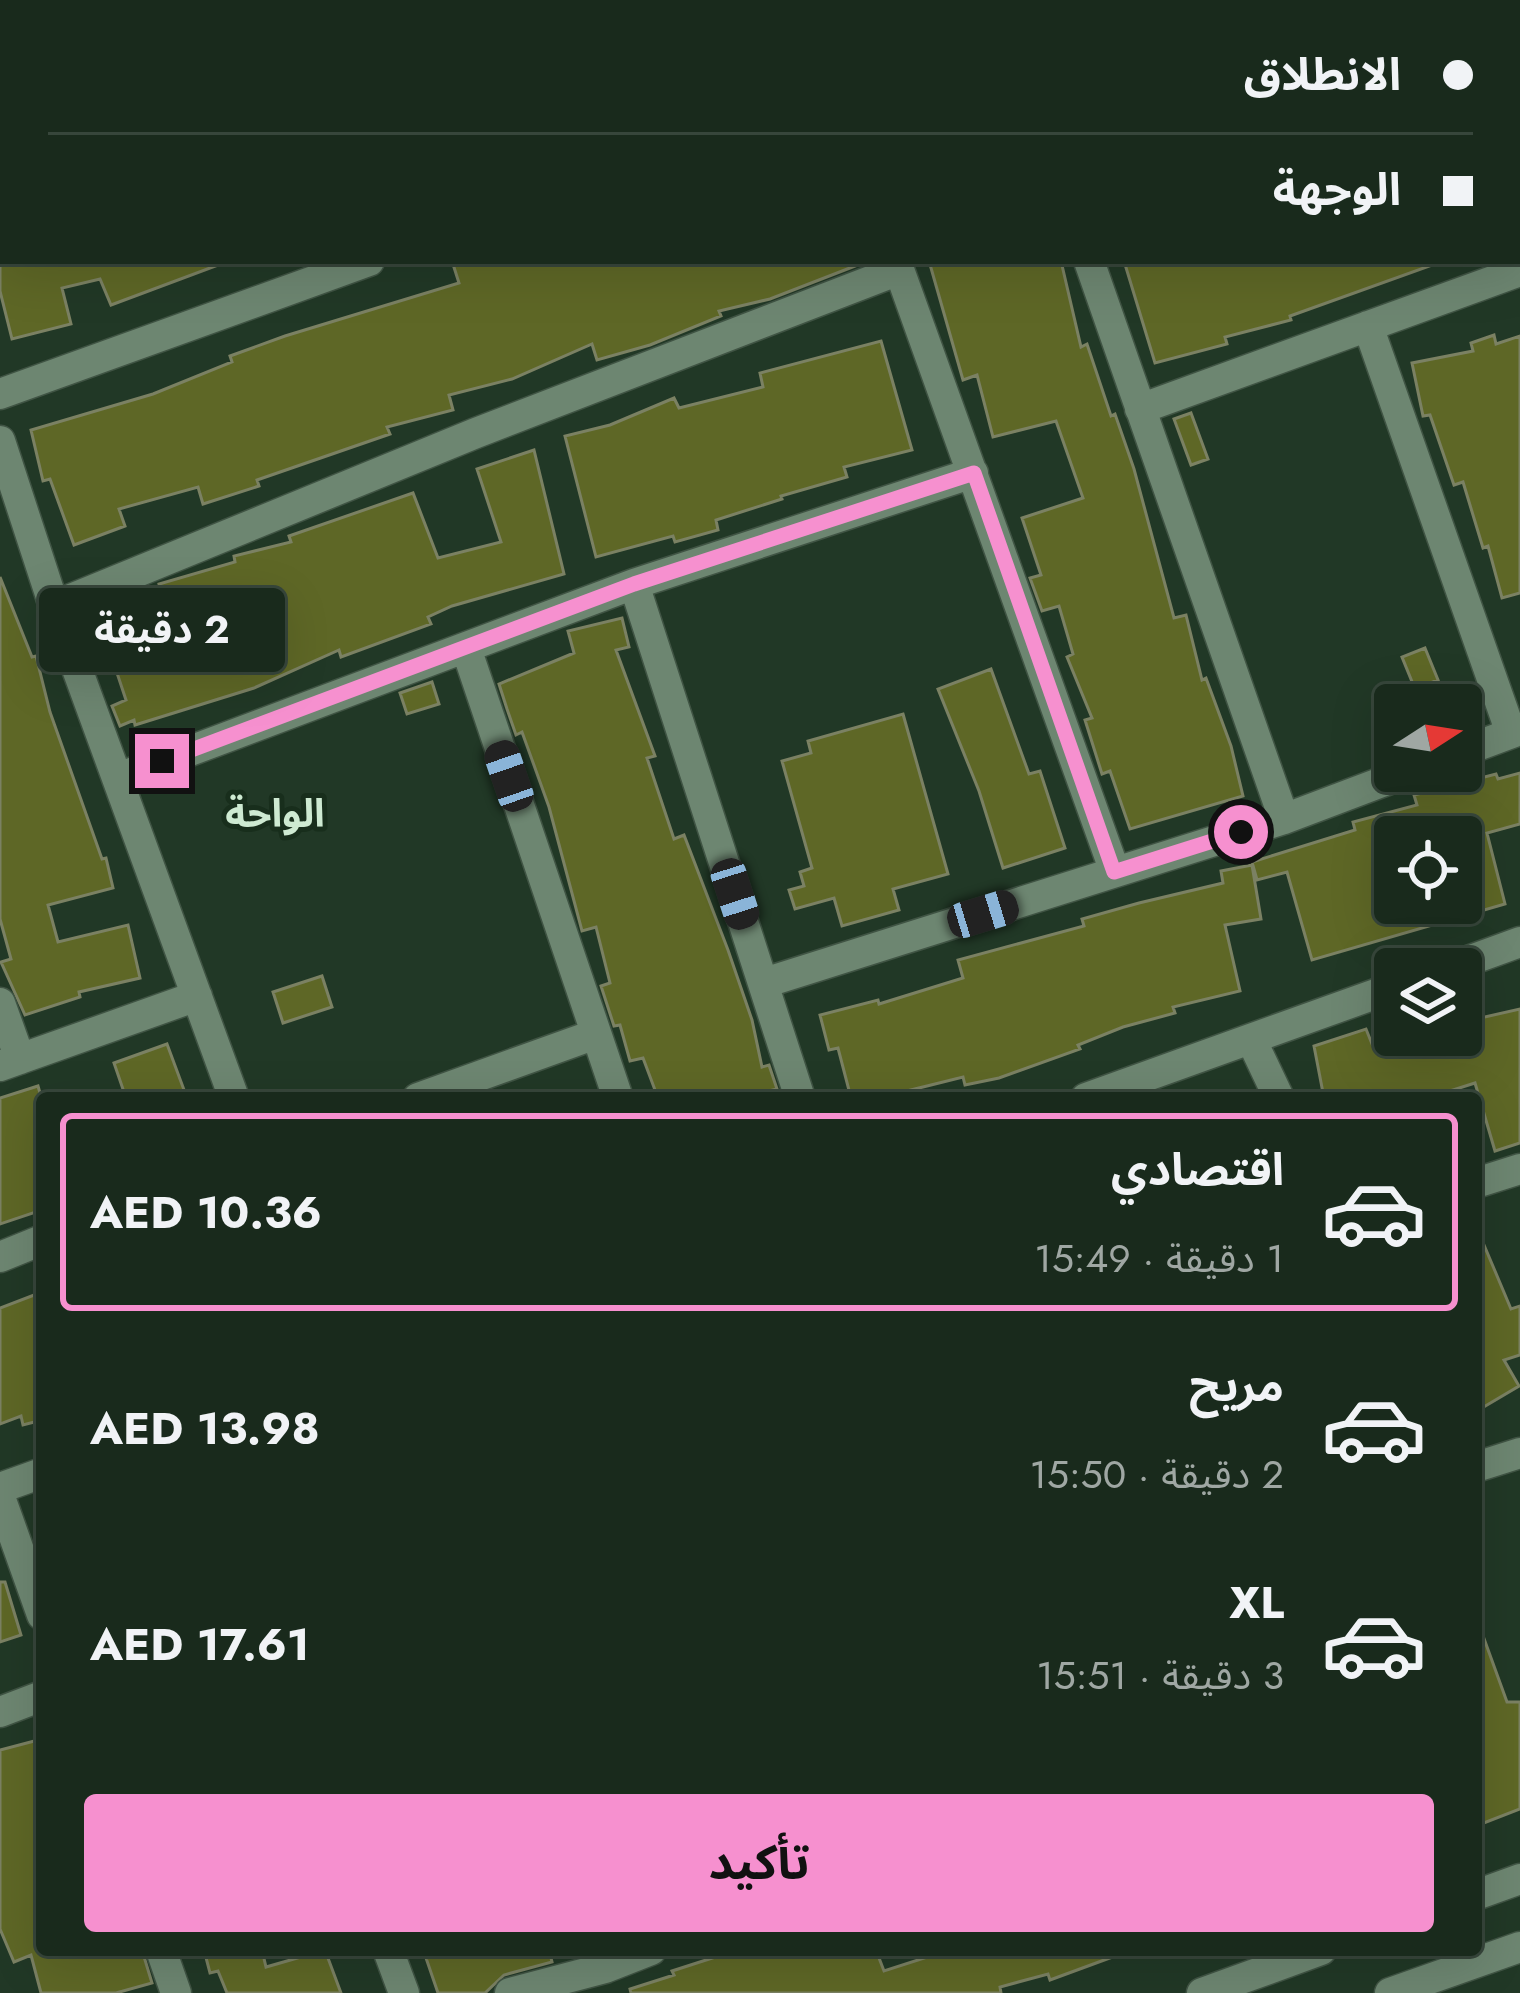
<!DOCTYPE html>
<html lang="ar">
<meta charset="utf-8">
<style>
:root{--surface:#192a1c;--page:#223225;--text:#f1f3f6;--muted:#9fa7a3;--line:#37463b;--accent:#f690cf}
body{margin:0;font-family:Jost,"Noto Sans Arabic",sans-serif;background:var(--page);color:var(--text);direction:rtl;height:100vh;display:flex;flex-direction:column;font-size:45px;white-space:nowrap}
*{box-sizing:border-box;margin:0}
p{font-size:39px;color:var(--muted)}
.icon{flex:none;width:66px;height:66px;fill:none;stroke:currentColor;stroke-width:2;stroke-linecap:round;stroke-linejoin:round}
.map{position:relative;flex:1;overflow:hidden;direction:ltr}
.sheet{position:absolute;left:36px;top:1092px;width:1446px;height:864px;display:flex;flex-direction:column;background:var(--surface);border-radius:12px;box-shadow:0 12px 48px #0002,0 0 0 3px var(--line);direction:rtl}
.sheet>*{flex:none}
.guide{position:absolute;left:0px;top:0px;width:1521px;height:264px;box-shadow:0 12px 48px #0002,0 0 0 3px var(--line);direction:rtl;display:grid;align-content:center;height:264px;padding:0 48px;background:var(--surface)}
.needle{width:78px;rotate:78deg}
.buttons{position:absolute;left:1374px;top:684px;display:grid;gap:24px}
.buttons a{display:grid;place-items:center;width:108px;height:108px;border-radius:12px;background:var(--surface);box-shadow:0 12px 48px #0002,0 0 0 3px var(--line);font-size:60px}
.end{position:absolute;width:54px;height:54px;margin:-27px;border:15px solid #f690cf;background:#111;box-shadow:0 0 0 6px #111}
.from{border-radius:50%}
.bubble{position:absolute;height:84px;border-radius:12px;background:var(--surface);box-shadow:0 12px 48px #0002,0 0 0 3px var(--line);font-size:39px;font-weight:700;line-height:84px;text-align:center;direction:rtl}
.car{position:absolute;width:36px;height:72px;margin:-36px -18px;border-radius:15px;box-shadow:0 0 9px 3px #0007;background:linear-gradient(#222 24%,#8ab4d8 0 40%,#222 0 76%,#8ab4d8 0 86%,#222 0)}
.guide b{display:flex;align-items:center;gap:42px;height:114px;font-size:45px}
.guide b+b{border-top:3px solid var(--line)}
.guide i{width:30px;height:30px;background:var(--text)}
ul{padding:21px 0 0;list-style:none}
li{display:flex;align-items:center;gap:36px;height:198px;margin:0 24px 18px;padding:0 24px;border:6px solid transparent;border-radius:12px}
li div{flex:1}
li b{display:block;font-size:45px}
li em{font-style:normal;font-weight:700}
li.active{border-color:var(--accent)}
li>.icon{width:108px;height:108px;stroke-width:1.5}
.primary-button{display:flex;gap:24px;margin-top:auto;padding:24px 48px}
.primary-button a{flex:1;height:138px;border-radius:12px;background:var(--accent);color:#111;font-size:48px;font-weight:700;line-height:138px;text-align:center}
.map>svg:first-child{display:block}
</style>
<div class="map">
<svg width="1520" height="1993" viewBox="0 0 1520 1993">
<rect width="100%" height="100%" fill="#213826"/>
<path fill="#5e6726" stroke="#7b8163" stroke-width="3" fill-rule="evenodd" d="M0 261H221V264L111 305 100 279 62 288 71 324 12 339 0 291Z
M452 261H868L770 299 719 311 721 316 650 345 597 360 592 344 512 379 449 395 453 410 387 427 390 434 257 480 259 486 203 504 198 487 119 509 125 526 74 545 50 479 43 481 31 430 153 394 232 362 230 356 285 336 459 283Z
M929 261H1061L1081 347 1087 344 1111 416 1115 414 1134 469 1174 618 1186 615 1202 680 1206 678 1231 746 1243 796 1130 829 1110 771 1102 774 1085 720 1092 718 1067 657 1073 654 1059 606 1042 611 1030 578 1041 575 1022 518 1083 498 1056 421 993 437 977 375 963 380Z
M1124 261H1437L1438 263 1290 316 1291 320 1225 337 1227 344 1155 363Z
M1494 335 1496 344 1520 336V593L1502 598 1488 546 1483 548 1463 482 1454 485 1430 415 1423 416 1412 363 1473 351 1471 343Z
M881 341 912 450 844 467 847 477 781 496 782 499 716 520 718 530 675 542 673 536 596 557 565 436 610 425 674 398 679 408 763 387 760 373Z
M1191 413 1208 459 1191 465 1174 419Z
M534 450 564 574 452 606 428 617 431 624 341 657 339 650 254 688 135 725 134 720 120 726 112 706 126 700 117 673 177 652 159 584 235 562 234 556 291 542 289 536 413 493 438 558 501 542 477 469Z
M0 577 32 657 36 656 50 712 102 859 106 858 113 888 48 905 58 942 128 925 140 978 79 992 80 997 25 1015 1 962 11 959 0 919Z
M622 618 629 647 616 650 655 756 647 758 674 839 684 835 728 950 752 1020 762 1067 769 1065 777 1089 738 1098H658L643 1058 630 1061 620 1025 614 1026 601 986 610 983 596 927 582 931 549 807 522 732 516 735 507 709 499 684 574 653 568 631Z
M1425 648 1438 680 1415 689 1402 657Z
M991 669 1029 774 1040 771 1065 848 1003 868 979 791 938 689Z
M432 682 439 704 407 714 400 693Z
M903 714 948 874 893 889 899 910 842 926 834 898 795 909 789 890 804 886 800 872 812 868 782 761 811 753 808 741Z
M1520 773V824L1487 833 1505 904 1312 960 1287 872 1257 880 1252 862 1355 830 1353 822 1417 805 1414 795 1496 774 1498 779ZM1395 837H1461V903H1395Z
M1252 865 1261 919 1225 925 1240 991 1173 1007 1175 1013 1123 1027 1078 1045 1080 1049 999 1078 965 1085 963 1077 907 1091 908 1098H851L838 1048 829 1050 820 1015 878 1000 879 1004 963 978 958 960 1084 926 1082 919 1139 903 1223 883 1221 871Z
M322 976 332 1007 283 1023 273 992Z
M1520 1009V1143L1495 1151 1475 1083 1428 1098H1324L1314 1046 1366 1029 1372 1044 1401 1035H1435L1438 1044 1470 1033 1467 1021Z
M167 1044 187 1098H126L114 1063Z
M38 1086 42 1100V1210L0 1224V1098Z
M1476 1226 1511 1309 1520 1306V1355L1504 1360 1519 1386 1482 1408 1476 1398Z
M42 1292V1420L23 1425 21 1416 0 1424V1308Z
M0 1582H5L21 1635 0 1642Z
M1478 1622 1507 1702H1520V1809L1476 1826Z
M42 1739V1950H142L152 1983 116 1993H41L31 1955 14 1962 0 1929V1750Z
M204 1950H262L266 1967 325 1950 341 1993H227L218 1971 210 1973Z
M450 1950H549L552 1962 504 1975 485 1993H438L426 1958Z
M737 1950H876L884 1971 949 1950 1126 1952 1050 1980 1048 1974 1000 1987 1001 1993H631L630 1989 674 1975 672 1971Z"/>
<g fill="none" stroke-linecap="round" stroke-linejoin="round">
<defs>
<path id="minor" d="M25 0 26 3
M229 0 230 3
M646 0 647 3
M1084 3 1092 0
M1518 59 1520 58
M0 189 3 188
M1518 201 1520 207
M896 261 1115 872
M1089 261 1284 819
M1368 326 1511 733
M0 394 369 261
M1140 409 1520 271
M0 441 54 606 234 1098
M634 584 800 1098
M54 606 476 433 899 270
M466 648 618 1098
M1461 752 1520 730
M118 778 634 584 973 473
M1446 969 1520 942
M764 983 1284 819 1411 771
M0 1003 20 1059
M1251 1039 1279 1098
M0 1066 197 996
M418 1098 596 1034
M1086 1098 1395 987
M1476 1183 1520 1169
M0 1257 42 1240
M1476 1467 1520 1453
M0 1488 42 1473
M0 1497 42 1615
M0 1712 42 1696
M1476 1895 1520 1879
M161 1950 176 1993
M388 1950 404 1993
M598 1950 605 1968 651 1950
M510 1993 605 1968
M1202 1993 1321 1950
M1390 1993 1520 1947"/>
</defs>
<use href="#minor" stroke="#405444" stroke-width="33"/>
<use href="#minor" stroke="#6d8671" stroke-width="30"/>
</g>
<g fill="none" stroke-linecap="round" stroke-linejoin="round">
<path stroke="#f690cf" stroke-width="15" d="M162 761 634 584 974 473 1114 872 1241 832"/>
</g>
<g text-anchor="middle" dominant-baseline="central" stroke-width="10" stroke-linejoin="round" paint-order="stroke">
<g font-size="39" font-weight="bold" fill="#ceead2" stroke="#182e1c">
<text x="275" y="813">الواحة</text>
</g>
</g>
</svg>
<div class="buttons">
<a><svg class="needle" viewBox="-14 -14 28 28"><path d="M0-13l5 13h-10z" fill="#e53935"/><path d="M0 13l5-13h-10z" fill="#9fa7a3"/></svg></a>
<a><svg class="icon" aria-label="locate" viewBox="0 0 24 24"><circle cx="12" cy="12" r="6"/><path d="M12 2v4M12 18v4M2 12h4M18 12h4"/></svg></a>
<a><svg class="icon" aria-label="layers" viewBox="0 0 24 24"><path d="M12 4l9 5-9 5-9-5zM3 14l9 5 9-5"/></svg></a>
</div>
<i class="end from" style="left:1241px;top:832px"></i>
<i class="end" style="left:162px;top:761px"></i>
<div class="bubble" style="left:39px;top:588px;width:246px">2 دقيقة</div>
<i class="car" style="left:509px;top:776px;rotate:341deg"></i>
<i class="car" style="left:735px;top:894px;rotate:162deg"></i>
<i class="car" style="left:983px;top:914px;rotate:73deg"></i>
<div class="guide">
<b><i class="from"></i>الانطلاق</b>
<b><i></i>الوجهة</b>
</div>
<section class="sheet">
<ul>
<li class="active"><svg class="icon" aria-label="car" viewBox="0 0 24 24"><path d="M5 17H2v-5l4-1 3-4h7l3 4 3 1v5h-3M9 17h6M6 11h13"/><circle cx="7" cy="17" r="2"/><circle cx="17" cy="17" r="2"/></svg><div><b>اقتصادي</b><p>1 دقيقة · 15:49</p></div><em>AED 10.36</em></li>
<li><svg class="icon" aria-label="car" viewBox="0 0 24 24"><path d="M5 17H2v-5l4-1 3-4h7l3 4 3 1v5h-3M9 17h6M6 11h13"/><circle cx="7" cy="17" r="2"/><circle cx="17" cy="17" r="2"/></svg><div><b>مريح</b><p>2 دقيقة · 15:50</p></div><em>AED 13.98</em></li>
<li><svg class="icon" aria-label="car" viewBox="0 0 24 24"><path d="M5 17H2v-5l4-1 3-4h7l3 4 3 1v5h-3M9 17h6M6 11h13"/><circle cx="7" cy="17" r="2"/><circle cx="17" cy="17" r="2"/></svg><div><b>XL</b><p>3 دقيقة · 15:51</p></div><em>AED 17.61</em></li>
</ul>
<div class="primary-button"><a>تأكيد</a></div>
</section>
</div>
